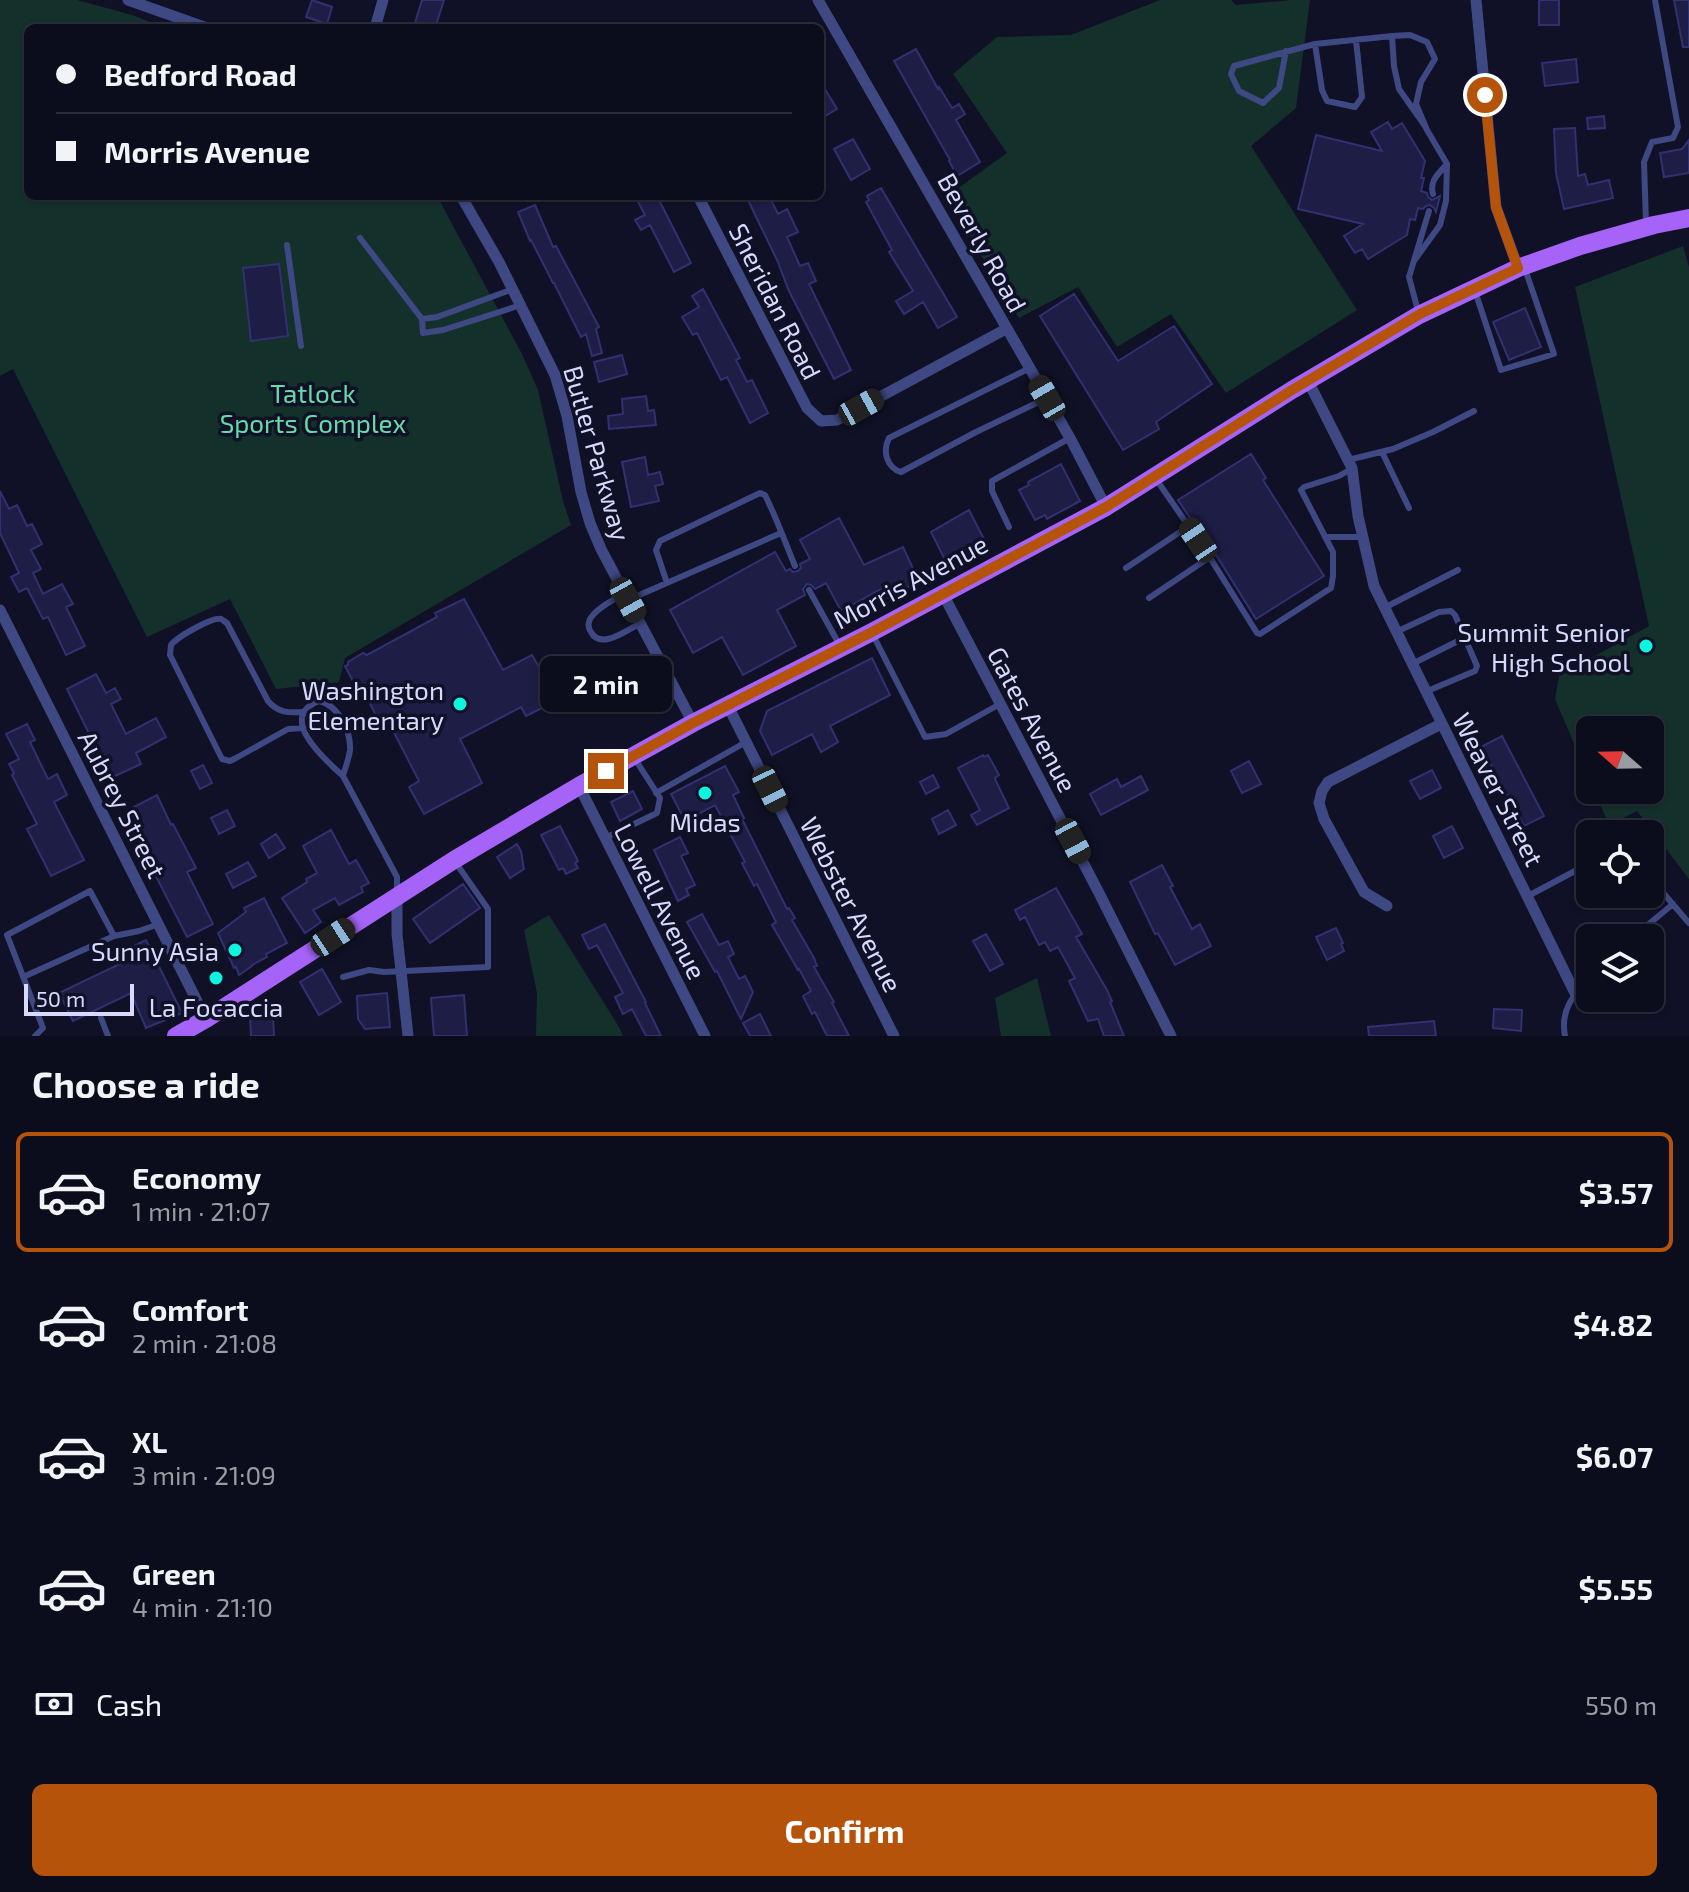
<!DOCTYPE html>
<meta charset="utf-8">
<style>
:root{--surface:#0c0d1c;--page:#151625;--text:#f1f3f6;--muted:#9a9ca3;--line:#2c2d3b;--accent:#b45309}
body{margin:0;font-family:"Exo 2",sans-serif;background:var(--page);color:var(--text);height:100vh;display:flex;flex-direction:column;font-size:30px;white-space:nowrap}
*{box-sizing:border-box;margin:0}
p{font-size:26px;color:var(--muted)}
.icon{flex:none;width:44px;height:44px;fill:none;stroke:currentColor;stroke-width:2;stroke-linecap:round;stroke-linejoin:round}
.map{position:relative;height:1036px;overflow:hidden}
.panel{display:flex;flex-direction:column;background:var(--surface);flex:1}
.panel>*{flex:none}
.top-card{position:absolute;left:24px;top:24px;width:800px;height:176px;border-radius:12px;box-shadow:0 2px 6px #0004,0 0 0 2px var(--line);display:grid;align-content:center;height:176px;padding:0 32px;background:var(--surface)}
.needle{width:52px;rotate:290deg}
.tools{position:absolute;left:1576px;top:716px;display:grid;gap:16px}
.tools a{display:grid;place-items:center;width:88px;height:88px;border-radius:12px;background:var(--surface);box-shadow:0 2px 6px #0004,0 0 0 2px var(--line);font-size:40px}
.scale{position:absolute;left:24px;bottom:20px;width:110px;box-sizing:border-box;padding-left:8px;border:4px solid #d7dafd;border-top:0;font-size:22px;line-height:28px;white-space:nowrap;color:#d7dafd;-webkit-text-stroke:6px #101126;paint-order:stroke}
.end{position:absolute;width:36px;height:36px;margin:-18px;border:10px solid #b45309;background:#fff;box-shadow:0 0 0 4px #fff}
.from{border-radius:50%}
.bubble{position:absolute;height:56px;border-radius:12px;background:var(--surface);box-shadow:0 2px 6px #0004,0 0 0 2px var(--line);font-size:26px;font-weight:700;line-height:56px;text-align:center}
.car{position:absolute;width:24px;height:48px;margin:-24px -12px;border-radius:10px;box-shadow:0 0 6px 2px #0007;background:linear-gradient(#222 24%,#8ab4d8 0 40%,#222 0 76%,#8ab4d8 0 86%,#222 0)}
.top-card b{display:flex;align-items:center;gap:28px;height:76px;font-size:30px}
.top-card b+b{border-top:2px solid var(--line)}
.top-card i{width:20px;height:20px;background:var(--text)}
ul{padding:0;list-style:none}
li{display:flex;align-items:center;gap:24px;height:120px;margin:0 16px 12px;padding:0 16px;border:4px solid transparent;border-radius:12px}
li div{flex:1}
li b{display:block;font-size:30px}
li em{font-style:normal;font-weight:700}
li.selected{border-color:var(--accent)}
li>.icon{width:72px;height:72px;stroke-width:1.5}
h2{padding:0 32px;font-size:36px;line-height:96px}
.pay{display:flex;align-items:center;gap:20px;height:88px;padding:0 32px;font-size:30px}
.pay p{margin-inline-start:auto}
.action{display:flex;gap:16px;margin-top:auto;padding:16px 32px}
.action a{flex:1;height:92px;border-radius:12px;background:var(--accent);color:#fff;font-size:32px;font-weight:700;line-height:92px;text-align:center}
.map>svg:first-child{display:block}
</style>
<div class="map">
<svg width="1689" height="1036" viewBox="0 0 1689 1036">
<rect width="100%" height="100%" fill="#101126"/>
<path fill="#14302a" d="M0 0H77L132 15 166 28H28V196H437L522 354 538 390 563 501 571 525 345 658 339 682 276 689 230 599 147 637 13 369 0 376Z
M1160 0H1231L1236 5 1291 0H1310L1296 108 1251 146 1357 310 1226 393 1171 314 1117 347 1078 287 1019 318 946 197 1007 153 953 74 997 37 1071 35Z
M1683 246 1689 267V879L1637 811 1609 825 1594 790H1650V730H1590V781L1555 699 1559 676 1649 626 1575 287Z
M549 915 619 1027 623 1036H536L537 993 524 930Z
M1037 978 1051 1036H1001L995 998Z"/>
<path fill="#1e1d46" stroke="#313071" stroke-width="2" d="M312 0 332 7 327 24 306 17Z
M422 0H444L435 28H422L414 26Z
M1539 0H1559V25H1539Z
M1674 0H1689V47H1683Z
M916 49 938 89 939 87 952 108 959 104 965 114 956 120 980 162 957 176 949 161 950 160 894 61Z
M1576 59 1578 82 1545 86 1542 63Z
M820 81 837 109 820 119Z
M1604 116 1605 128 1588 129 1587 118Z
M1388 122 1392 129 1402 123 1425 161 1421 178H1424L1421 191 1427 193 1428 197 1432 200 1440 196 1436 212 1434 208 1430 205 1426 206 1423 209 1418 208 1415 220 1410 219 1407 235 1368 259 1362 249 1355 253 1344 236 1363 224 1298 209 1316 135 1382 151 1371 132Z
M1575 128 1578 176 1585 174 1588 185 1609 180 1613 198 1564 209 1556 173 1554 129Z
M853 139 870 169 851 180 834 149Z
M1689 140V173L1664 177 1660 153 1682 149Z
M881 188 957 317 938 328 923 302 904 314 896 301 913 291 889 252 892 250 866 202 869 200 867 196Z
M635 196H657L691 263 674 272 650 225 641 230 635 220 645 215Z
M746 196H769L778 214 787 209 798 232 787 237 800 266 808 263 816 281 809 284 851 370 834 379 789 291 777 260Z
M535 205 553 247 556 246 599 327 596 329 602 353 592 356 586 334 581 337 554 283H553L531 240 530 241 518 212Z
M279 264 288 336 251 341 243 268Z
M703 289 740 358 736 360 747 382 752 380 768 413 750 423 727 377 721 380 697 333 693 335 682 317 699 307 692 296Z
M1074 294 1118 361 1174 326 1212 384 1156 422 1159 429 1123 450 1040 316Z
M1525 308 1541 347 1509 360 1493 322Z
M622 355 627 374 599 382 594 362Z
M646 396 648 411 654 410 656 425 609 429 608 416 623 414 622 399Z
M1251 454 1266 478 1263 480 1324 576 1256 619 1195 521H1192L1178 500Z
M645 457 648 475 660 472 663 484 655 486 659 501 631 507 622 462Z
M1061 464 1080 501 1047 519 1045 515 1035 520 1019 490 1029 485 1028 482Z
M0 491 9 509 17 505 27 526 32 524 42 544 31 550 41 569 33 573 43 594 62 584 73 604 66 607 85 646 66 655 48 617 43 619 27 588 19 592 11 577 19 573 0 533Z
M969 510 987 545 948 566 931 532Z
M839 518 864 565 903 547 919 581 901 591 903 595 891 601 887 592 884 594 881 589 841 611 826 583 815 589 811 585 807 584 803 589 805 595 777 610 796 646 743 675 722 637 693 653 670 610 775 552 786 571 790 569 793 572 798 571 801 568 800 564 810 559 800 540Z
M464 599 503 670 532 655 558 700 526 716 521 707 460 739 482 783 424 814 409 787 419 781 385 715 378 720 366 695 362 698 345 666 348 665V662L363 653 367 655 437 617 435 613Z
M872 658 890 695 830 726 838 742 821 752 812 734 772 755 760 731 767 711Z
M96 674 106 693 115 688 121 699 111 704 126 734 156 718 166 737 136 753 141 764 111 778 67 689Z
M27 724 35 740 30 742 48 779 57 774 67 795 54 802 84 860 51 876 27 829 37 824 12 775 14 773 9 764 19 759 6 734Z
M1502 736 1544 816 1524 826 1481 747Z
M983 755 984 757 988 755 999 775 995 778V779L1009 808 977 825 971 815 980 810 958 768Z
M1249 761 1261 784 1242 793 1231 771Z
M203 765 212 783 200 789 191 771Z
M725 766 739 792 733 795 744 818 742 819 787 909 789 908 795 918 792 920 814 958 817 966 814 967 834 1002 832 1003 849 1036H827L815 1012 812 1014 803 996 811 991 799 969 798 970 772 925 776 922 757 884 754 886 742 863 745 862 715 805 685 821 671 794Z
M1432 770 1441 788 1420 799 1410 781Z
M933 775 939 787 926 794 920 782Z
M1141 776 1148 790 1101 815 1090 794 1117 779 1121 787Z
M633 791 642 809 620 821 611 802Z
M157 795 171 825 173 824 196 868 187 872 213 924 187 937 139 843 143 840 128 810Z
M227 810 235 826 219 834 211 818Z
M948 810 956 825 939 834 932 819Z
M560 826 578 861 575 863 578 868 566 874 563 868 559 870 541 835Z
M1452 826 1463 848 1444 858 1433 836Z
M331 830 349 864 356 860 369 883 361 887 363 892 339 905 335 898 313 910 321 922 305 933 282 898 307 882 306 879 317 873 303 846Z
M276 834 285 848 269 858 261 844Z
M680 837 688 853 681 856 695 885 686 889 689 895 678 901 654 850Z
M517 844 521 851 524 869 510 878 497 857Z
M248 862 256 876 233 888 226 874Z
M1162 865 1173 886 1170 887 1192 929 1200 924 1211 946 1175 965 1158 933 1155 934 1130 882Z
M463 884 480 908 430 943 413 919Z
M1056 888 1082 934 1076 937 1107 990 1112 1001 1110 1002 1124 1036H1104L1098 1019 1088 1021 1069 981 1075 978 1058 947 1050 951 1045 942 1039 945 1025 917 1020 920 1015 910Z
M264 898 287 943 266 954 267 957 252 965V966L239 975 236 967 234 968 218 933 246 912 244 908Z
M702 914 719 945 728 941 734 954 728 957 739 979 745 976 753 992 741 1019 717 971 715 972 687 922Z
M605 924 646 1002 645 1003 661 1036H646L632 1009 623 1014 615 997 623 993 597 945 589 949 582 935Z
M1336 928 1343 943 1341 944 1344 951 1327 960 1316 937Z
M986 934 1003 964 990 971 973 941Z
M146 940 182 1013 146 1028 131 993 73 1021 59 993 124 962 120 953Z
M322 969 341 1002 319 1015 300 982Z
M387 993 390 1027 365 1029 358 1019 357 996Z
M464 995 467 1036H434L431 998Z
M1494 1009 1522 1010 1521 1031 1493 1028Z
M760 1014 771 1036H750L743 1023Z
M273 1016 274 1036H251L250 1017Z
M1434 1021 1436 1036H1369L1368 1027Z"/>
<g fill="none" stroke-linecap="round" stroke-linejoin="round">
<path stroke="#3e4883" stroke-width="6" d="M1315 44 1322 90 1327 101 1355 107 1362 97 1356 40
M1286 51 1279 88 1263 103 1239 91 1231 74 1234 66 1315 44 1392 36
M1433 194C1429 181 1439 173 1447 164
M1646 223 1644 162 1652 142 1673 138 1678 127 1655 0
M360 238 422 319 423 333 443 330 521 305
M287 245 301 346
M1414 261 1440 225 1446 201 1447 164 1427 130 1416 104 1421 82 1435 59 1427 42 1410 35 1392 36 1394 66 1399 89 1425 126
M1475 291 1501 370 1554 354 1525 269
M1418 311 1409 277 1429 211
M422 319 437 317 513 289
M1030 368 889 438C882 451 887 468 901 472L976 432 1047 398
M1382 452 1409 508
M1348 460 1393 449 1433 432 1474 411
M1156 479 1207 553 1257 633 1260 634 1331 588 1333 576V552L1301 490 1304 487 1339 476 1351 469
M1009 527 992 491V481L1070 438
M1325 537H1362
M1126 568 1189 526
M667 583 656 550 660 541 760 493 765 495C777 519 785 542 795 566
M809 590 839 644
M624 593C614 600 600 606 593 615 588 620 587 627 591 632 601 651 628 629 641 623
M1149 598 1210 557
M628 600 781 533
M1384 608 1458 570
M1396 632 1439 612 1451 611 1455 615 1477 666 1475 671 1425 692
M873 635 925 737 946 734 1000 704
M1412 664 1466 637
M319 701C338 705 351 731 350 750 349 759 345 768 343 776 325 760 276 717 319 701Z
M303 712C289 713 278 713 268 701L227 623C225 622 223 620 221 619 212 617 177 637 171 645L170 655 222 759 230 761 236 758 288 729 304 728
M343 776 397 877V892
M656 793 746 742
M605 838 657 813 660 798 635 759
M1650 875 1665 895 1689 923
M1528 896 1590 863
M114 936 139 931 159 924
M1632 938 1673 904
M23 977 114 936 90 891 7 935 43 1028 35 1036
M343 977 369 970 384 972 488 967V909L456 863
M101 1018 108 1036
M1565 1036C1560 1010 1573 995 1590 978"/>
<path stroke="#3e4883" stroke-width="11" d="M128 0 207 28
M818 0 1070 438 1106 507
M1476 0 1496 207 1518 268
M375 28 383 0
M461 196 499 262 555 375 567 416 581 492 590 523 601 549 693 723
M698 196 807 408 821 421 837 420 1006 329
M1308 381 1352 468 1358 516 1374 586 1575 993
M943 594 1098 891 1171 1036
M0 610 206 1019
M728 706 894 1036
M579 786 705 1036
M397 895V934L408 1036
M1387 906 1364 892 1324 819 1319 803 1322 791 1328 782 1441 724"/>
<path stroke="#a563f8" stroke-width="18" d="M176 1036 206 1019 454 860 579 786 693 723 872 632 1106 507 1292 390 1419 315 1518 268 1580 246 1654 225 1689 218"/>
</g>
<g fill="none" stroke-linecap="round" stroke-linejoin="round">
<path stroke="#b45309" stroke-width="10" d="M606 771 693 723 872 632 1106 507 1292 390 1420 314 1518 268 1496 207 1485 95"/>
</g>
<g fill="#0cf5e1" stroke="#101126" stroke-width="3">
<circle cx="1646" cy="646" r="8"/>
<circle cx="460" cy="704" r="8"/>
<circle cx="705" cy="793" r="8"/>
<circle cx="235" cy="950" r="8"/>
<circle cx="216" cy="978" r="8"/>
</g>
<g text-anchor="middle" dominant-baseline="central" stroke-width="7" stroke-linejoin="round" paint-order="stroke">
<g font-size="26" fill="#d7dafd" stroke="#101126">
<text transform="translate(983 242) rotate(61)">Beverly Road</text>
<text transform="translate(776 301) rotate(63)">Sheridan Road</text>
<text transform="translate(598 453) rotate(74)">Butler Parkway</text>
<text transform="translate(910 581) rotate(-28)">Morris Avenue</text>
<text transform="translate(1033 719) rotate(62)">Gates Avenue</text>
<text transform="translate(1499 789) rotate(63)">Weaver Street</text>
<text transform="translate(123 804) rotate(63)">Aubrey Street</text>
<text transform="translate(661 901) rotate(63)">Lowell Avenue</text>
<text transform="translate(852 904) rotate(63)">Webster Avenue</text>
</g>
<g font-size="26" fill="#66dba8" stroke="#101126">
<text x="313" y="392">Tatlock<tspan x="313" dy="30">Sports Complex</tspan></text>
</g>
<g font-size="26" fill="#d7dafd" stroke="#101126" text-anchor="end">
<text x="1630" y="631">Summit Senior<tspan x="1630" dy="30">High School</tspan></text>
<text x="444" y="689">Washington<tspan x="444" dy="30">Elementary</tspan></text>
<text x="705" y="821" text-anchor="middle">Midas</text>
<text x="219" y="950">Sunny Asia</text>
<text x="216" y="1006" text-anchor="middle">La Focaccia</text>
</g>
</g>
</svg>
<div class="tools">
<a><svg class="needle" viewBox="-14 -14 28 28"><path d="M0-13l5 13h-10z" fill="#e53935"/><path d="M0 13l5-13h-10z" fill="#9a9ca3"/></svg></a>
<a><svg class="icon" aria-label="locate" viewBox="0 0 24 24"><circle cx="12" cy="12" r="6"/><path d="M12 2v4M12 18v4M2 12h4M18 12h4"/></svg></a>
<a><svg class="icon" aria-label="layers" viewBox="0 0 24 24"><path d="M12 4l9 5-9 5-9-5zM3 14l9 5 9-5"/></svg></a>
</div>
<div class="scale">50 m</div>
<i class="end from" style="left:1485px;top:95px"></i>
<i class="end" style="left:606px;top:771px"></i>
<div class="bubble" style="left:540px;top:656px;width:132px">2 min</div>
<i class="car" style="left:1047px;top:398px;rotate:330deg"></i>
<i class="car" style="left:861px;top:407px;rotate:61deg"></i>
<i class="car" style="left:1198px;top:540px;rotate:326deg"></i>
<i class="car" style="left:628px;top:600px;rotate:151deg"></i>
<i class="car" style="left:770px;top:789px;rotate:154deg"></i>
<i class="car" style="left:1073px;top:841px;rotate:152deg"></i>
<i class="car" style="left:333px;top:937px;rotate:57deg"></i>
<div class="top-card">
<b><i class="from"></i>Bedford Road</b>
<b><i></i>Morris Avenue</b>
</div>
</div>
<section class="panel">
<h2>Choose a ride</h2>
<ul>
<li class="selected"><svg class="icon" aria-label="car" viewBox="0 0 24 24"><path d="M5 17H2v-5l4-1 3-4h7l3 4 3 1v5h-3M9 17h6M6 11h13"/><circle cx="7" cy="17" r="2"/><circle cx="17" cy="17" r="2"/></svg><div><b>Economy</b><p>1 min · 21:07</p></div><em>$3.57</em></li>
<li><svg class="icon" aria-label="car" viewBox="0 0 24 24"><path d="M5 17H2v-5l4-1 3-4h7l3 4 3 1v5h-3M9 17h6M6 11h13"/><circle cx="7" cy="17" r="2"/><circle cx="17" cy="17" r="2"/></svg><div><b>Comfort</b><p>2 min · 21:08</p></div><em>$4.82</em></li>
<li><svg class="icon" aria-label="car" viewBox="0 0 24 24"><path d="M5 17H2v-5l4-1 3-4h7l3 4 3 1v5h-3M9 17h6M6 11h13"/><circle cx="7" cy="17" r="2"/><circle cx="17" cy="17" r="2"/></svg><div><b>XL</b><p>3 min · 21:09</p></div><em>$6.07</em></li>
<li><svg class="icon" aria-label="car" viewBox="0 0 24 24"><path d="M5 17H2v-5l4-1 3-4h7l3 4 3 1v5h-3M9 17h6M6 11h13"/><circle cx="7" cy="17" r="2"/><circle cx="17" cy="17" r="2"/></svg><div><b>Green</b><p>4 min · 21:10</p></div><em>$5.55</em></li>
</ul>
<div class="pay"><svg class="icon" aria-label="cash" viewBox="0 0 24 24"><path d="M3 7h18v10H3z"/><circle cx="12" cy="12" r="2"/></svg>Cash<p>550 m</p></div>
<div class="action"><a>Confirm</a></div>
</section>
